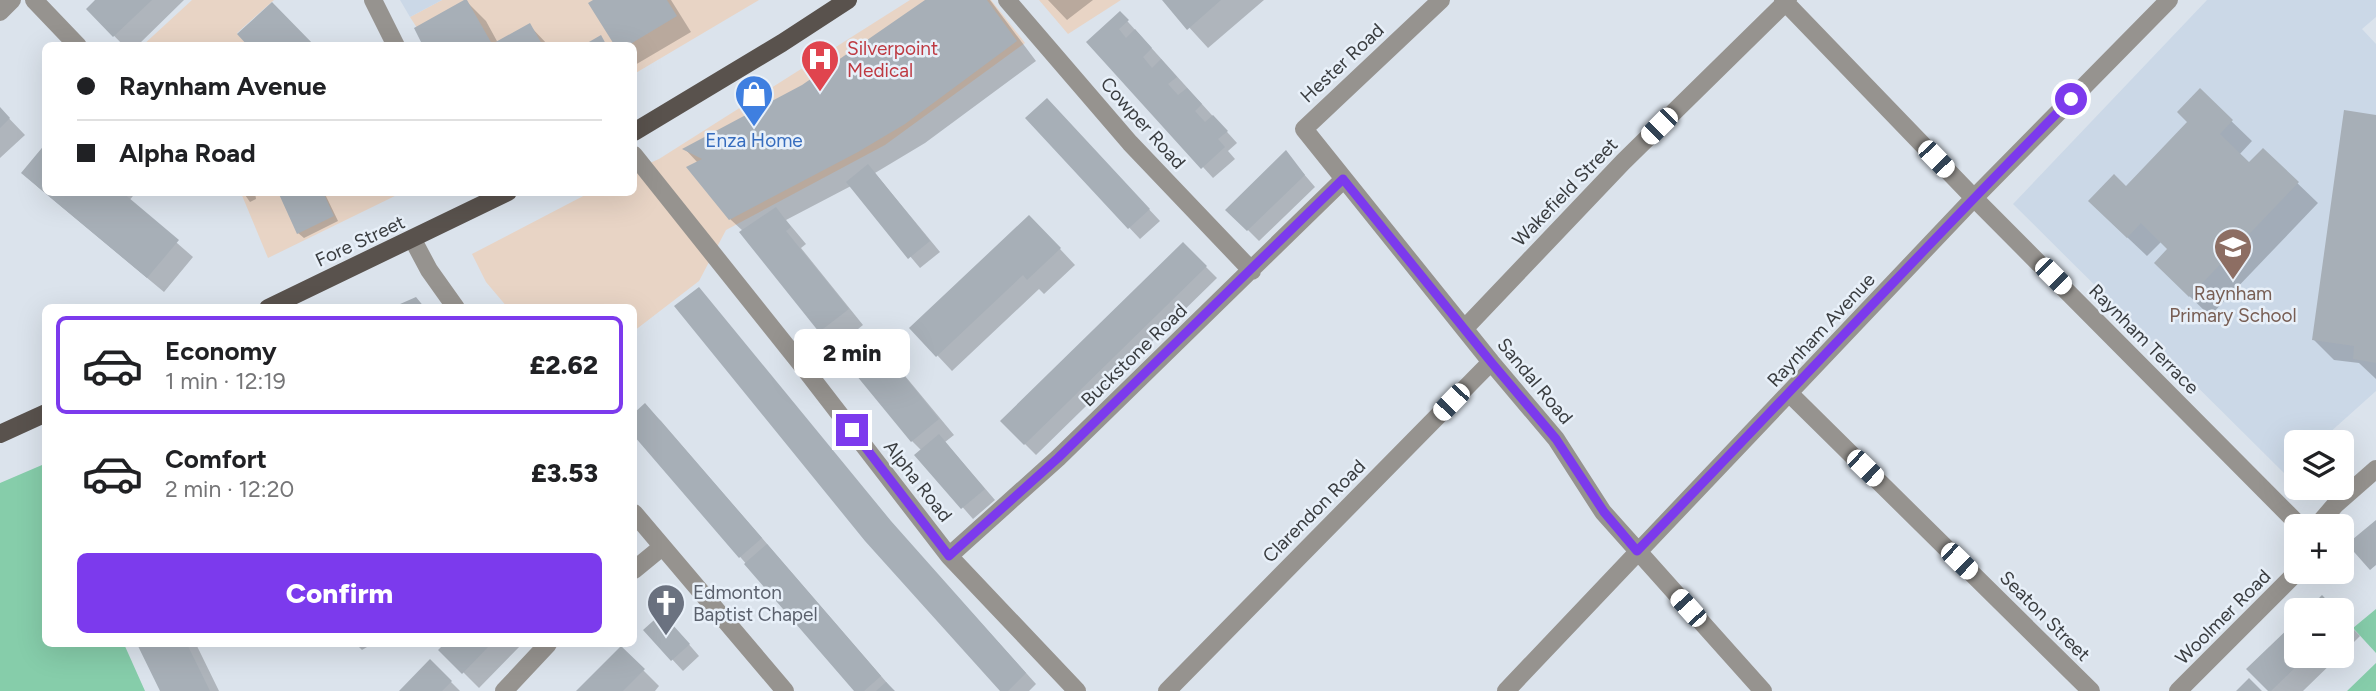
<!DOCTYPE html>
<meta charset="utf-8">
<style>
:root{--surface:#fff;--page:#f6f6f6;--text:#202124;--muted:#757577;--line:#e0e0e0;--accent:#7c3aed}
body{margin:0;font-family:Figtree,sans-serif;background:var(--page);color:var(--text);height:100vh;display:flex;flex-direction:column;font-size:26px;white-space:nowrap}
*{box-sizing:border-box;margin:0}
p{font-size:23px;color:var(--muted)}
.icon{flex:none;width:38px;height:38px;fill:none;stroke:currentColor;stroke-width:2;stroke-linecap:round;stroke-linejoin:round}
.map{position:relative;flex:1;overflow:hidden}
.panel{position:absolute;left:42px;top:304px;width:595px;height:343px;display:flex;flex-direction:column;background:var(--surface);border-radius:10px;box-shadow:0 7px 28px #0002}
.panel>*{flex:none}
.top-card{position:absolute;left:42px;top:42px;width:595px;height:154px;border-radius:10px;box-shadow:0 7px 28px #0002;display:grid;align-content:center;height:154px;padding:0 35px;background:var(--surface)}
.tools{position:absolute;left:2284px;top:430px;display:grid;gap:14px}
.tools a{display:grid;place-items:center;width:70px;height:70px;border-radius:10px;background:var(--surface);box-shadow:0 7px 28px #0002;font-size:35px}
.end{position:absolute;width:32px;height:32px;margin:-16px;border:9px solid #7c3aed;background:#fff;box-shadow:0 0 0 4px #fff}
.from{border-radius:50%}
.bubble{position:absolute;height:49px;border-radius:10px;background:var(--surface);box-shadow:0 7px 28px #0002;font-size:23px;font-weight:800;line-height:49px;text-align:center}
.car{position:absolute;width:21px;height:42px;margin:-21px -10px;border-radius:9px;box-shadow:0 0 5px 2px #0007;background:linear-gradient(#fff 24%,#345 0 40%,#fff 0 76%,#345 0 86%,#fff 0)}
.top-card b{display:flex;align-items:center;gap:24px;height:66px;font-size:26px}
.top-card b+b{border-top:2px solid var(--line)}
.top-card i{width:18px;height:18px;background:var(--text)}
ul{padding:12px 0 0;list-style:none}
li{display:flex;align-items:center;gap:21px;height:98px;margin:0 14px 10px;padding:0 21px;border:4px solid transparent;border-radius:10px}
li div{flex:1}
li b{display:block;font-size:26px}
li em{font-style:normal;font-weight:800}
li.selected{border-color:var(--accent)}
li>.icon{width:63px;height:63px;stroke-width:1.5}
.action{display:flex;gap:14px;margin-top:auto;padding:14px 35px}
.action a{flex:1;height:80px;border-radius:10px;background:var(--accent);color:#fff;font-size:28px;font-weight:800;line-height:80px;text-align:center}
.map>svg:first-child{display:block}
</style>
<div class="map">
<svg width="2376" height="691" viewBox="0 0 2376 691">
<rect width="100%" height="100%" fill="#dbe3ec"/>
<path fill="#e8d4c5" d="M192 0H274L237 33 248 45 142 46Z
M442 0H759L634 74V46L428 45 410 17Z
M910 0H991L1025 43 885 145 726 230 699 281 634 331V308H508L486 282 472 254 589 193 634 192V170L659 159Z
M1039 0H1121L1068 34Z
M241 193H401L268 258Z"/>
<path fill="#cbd8e7" d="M400 0H442L410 17Z
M2207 0H2376V17L2362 29 2376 44V391L2318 443H2296V462L2284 473 2013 204Z"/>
<path fill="#86cdaa" d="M42 465 46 473V644H124L145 691H0V483Z
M2376 609V653L2353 628Z
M2376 663V691H2347Z"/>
<path fill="#0003" d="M98 0H184L137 46H124L88 9Z
M596 0H671L691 32 635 65 634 46H617Z
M928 0H990L1036 61 925 143 875 173 940 252 920 268 851 186 786 220 806 244 801 248 863 325 836 347 821 331 743 231 730 219 698 163 685 149 803 87Z
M1048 0H1093L1067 20Z
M1164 0H1264L1208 48Z
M466 1 486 21 498 43 529 25 549 46H425Z
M1120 13 1237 143 1228 151 1235 159 1213 178 1089 42Z
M2200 91 2252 141 2239 155 2249 165 2263 150 2318 203 2210 316 2176 283 2169 249 2161 242 2147 256 2110 221 2126 188 2190 122Z
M0 109 25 135 0 158Z
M1057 111 1160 221 1140 239 1027 119Z
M2376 117V379L2359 363 2334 360 2314 340Z
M1286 153 1315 187 1259 241 1228 210Z
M23 173 46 192H136L129 201 193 257 164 292 39 188Z
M243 192H255L256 199 250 202Z
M280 192H324L338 221 304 238 298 233Z
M1045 233 1075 265 1044 294 1039 289 952 371 937 355Z
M1183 244 1217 278 1036 455 1002 421Z
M699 289 901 534 1036 684 1029 691H1002Z
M876 343 891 359 954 435 945 442 995 500 973 519 917 455 922 451 912 441Z
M645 406 661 421 894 691H856L634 434V415Z
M2342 617 2360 636 2342 654Z
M2296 623V656H2339L2303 691H2270Z
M673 626 699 656 683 671 645 630Z
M139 644H196L219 691H162Z
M356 644H372L362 650Z
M447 644H522L479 688 441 650Z
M621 648 659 686 655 691H579Z
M430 661 460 691H401Z"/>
<path fill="#a7afb7" d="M95 0H152L113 37 86 9Z
M464 0H467L492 44 530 23 543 46H423L414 28Z
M593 0H667L677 16 627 46H615L588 3Z
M925 0H987L1017 41 905 124 858 152 729 220 686 167 702 159 682 149 802 85Z
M1162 0H1221L1187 30Z
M272 2 315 46H248L237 34Z
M1120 11 1129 20 1119 29 1126 38 1135 29 1152 48 1143 57 1152 68 1161 59 1177 77 1168 84 1178 95 1187 88 1202 104 1195 111 1205 122 1213 115 1228 131 1218 139 1225 147 1201 169 1086 42Z
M601 35 607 46H582Z
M2200 88 2233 120 2220 134 2249 162 2263 148 2299 182 2189 297 2154 263 2167 249 2141 223 2127 238 2088 201 2114 174 2126 186 2187 122 2177 112Z
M1047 98 1150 209 1128 229 1025 118Z
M0 107 10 118 0 128Z
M2344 110 2376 115V363L2353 359 2354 346 2312 340Z
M46 143V192H122L179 240 147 278 21 173Z
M1286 150 1305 175 1247 231 1225 210Z
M868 164 930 241 908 259 846 182Z
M278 192H323L334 216 297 234Z
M776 207 791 227 786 231 849 309 819 332 739 232Z
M1029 215 1061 248 1027 280 1023 275 936 357 909 328Z
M1183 242 1207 266 1024 445 1000 421Z
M699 287 891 521 1026 673 1008 691H1000L865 541 674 306Z
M416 297 425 308H391Z
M876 341 939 419 911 442 847 364Z
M645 403 762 538 739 558 634 436V413Z
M939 434 985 489 961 509 914 455Z
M2376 520V565L2370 570 2347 544Z
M767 544 881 676 864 691H854L744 564Z
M2322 595 2337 611H2306Z
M662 613 690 644 671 661 643 630Z
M2296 621V656H2307L2271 691H2268L2246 669Z
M137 644H187L210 691H160Z
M444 644H491L462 674 438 650Z
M621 646 645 669 623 691H576Z
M430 659 452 681 442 691H399Z
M2249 678 2262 691H2236Z
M886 682 895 691H876Z"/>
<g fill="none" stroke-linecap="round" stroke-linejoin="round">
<path stroke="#96938f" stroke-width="18" d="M34 0 78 46
M373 0 396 46
M1007 0 1130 143 1252 271
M1441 0 1304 129 1491 362 1556 439 1603 512 1763 691
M1783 0 1974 198 2301 527
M0 12 12 0
M634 155 804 368 949 556 1077 691
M413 240 429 270 456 308
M1465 328 1623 162 1788 0
M1790 394 2091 691
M634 513 785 691
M2316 527 2335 505 2376 469
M949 556 1058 458 1344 179
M634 570 662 547
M504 691 548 644
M1167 691 1491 362
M1506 691 1974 198 2169 0
M2178 691 2297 572"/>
<path stroke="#59524d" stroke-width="18" d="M634 132 782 43 848 0
M268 308 508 192
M0 434 46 413"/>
</g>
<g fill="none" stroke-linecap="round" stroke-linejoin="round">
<path stroke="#7c3aed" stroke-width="9" d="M852 430 949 556 1058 458 1343 179 1491 362 1556 439 1604 512 1637 551C1783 401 1924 247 2071 99"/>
</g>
<defs>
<symbol id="hospital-pin" viewBox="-11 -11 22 30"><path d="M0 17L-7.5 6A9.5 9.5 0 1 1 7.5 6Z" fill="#e0444e" stroke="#e8f0f9"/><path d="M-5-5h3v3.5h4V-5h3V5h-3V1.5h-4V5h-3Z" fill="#fff"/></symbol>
<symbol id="shop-pin" viewBox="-11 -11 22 30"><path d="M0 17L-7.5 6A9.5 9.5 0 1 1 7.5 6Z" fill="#3f7fe0" stroke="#e8f0f9"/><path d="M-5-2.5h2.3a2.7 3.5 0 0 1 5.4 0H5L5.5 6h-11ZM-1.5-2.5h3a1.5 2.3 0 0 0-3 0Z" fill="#fff"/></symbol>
<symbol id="school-pin" viewBox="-11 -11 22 30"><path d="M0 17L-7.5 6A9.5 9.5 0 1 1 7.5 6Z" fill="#8d6e63" stroke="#e8f0f9"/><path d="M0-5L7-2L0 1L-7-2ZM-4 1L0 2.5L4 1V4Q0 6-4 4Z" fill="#fff"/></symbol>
<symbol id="church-pin" viewBox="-11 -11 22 30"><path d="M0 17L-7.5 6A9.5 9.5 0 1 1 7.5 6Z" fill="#6b7280" stroke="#e8f0f9"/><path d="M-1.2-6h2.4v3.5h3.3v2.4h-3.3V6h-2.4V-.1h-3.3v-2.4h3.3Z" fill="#fff"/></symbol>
</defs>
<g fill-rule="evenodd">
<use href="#hospital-pin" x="798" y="37" width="44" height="60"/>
<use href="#shop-pin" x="732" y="72" width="44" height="60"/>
<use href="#school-pin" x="2211" y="225" width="44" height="60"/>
<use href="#church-pin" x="644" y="581" width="44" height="60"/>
</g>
<g text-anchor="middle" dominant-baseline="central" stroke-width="5" stroke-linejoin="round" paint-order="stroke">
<g font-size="19" fill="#be3a42" stroke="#e8f0f9" text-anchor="start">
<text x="847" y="48">Silverpoint<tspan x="847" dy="22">Medical</tspan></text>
</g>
<g font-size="19" fill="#3a3d40" stroke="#e8f0f9">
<text transform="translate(1342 63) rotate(-43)">Hester Road</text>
<text transform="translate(1143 123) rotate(48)">Cowper Road</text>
<text transform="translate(1565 192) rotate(-46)">Wakefield Street</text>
<text transform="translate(360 241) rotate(-25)">Fore Street</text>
<text transform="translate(1821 330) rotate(-47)">Raynham Avenue</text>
<text transform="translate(2144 339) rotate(45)">Raynham Terrace</text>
<text transform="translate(1134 355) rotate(-44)">Buckstone Road</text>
<text transform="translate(1535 381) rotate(50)">Sandal Road</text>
<text transform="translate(918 481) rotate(52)">Alpha Road</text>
<text transform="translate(1314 511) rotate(-45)">Clarendon Road</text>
<text transform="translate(2045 616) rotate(45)">Seaton Street</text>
<text transform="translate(2223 617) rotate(-45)">Woolmer Road</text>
</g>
<g font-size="19" fill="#366cbe" stroke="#e8f0f9">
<text x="754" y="140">Enza Home</text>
</g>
<g font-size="19" fill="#785e54" stroke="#e8f0f9">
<text x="2233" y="293">Raynham<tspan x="2233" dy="22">Primary School</tspan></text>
</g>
<g font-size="19" fill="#5b616d" stroke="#e8f0f9" text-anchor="start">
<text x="693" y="592">Edmonton<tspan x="693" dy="22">Baptist Chapel</tspan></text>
</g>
</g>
</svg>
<div class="tools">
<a><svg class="icon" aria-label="layers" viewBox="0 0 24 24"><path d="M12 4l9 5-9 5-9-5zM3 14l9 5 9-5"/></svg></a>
<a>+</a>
<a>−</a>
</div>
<i class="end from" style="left:2071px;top:99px"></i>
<i class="end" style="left:852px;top:430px"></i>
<div class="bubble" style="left:794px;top:329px;width:116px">2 min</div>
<i class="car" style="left:1659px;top:126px;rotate:225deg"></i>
<i class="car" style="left:1936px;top:159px;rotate:136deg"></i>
<i class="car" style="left:2053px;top:276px;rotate:135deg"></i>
<i class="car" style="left:1451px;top:402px;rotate:224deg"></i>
<i class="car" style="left:1865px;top:468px;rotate:134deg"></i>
<i class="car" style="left:1959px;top:561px;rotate:134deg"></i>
<i class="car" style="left:1688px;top:608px;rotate:318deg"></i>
<div class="top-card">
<b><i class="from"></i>Raynham Avenue</b>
<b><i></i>Alpha Road</b>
</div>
<section class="panel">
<ul>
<li class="selected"><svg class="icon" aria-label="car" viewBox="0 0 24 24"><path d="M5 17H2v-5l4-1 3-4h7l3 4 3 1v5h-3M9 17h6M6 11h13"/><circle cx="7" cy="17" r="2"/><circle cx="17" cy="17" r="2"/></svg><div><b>Economy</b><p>1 min · 12:19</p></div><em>£2.62</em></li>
<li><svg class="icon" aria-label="car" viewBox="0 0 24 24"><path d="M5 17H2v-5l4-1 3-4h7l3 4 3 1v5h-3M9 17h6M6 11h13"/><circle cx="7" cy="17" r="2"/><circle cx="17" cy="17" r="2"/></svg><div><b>Comfort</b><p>2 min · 12:20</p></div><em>£3.53</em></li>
</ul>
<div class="action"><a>Confirm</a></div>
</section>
</div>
